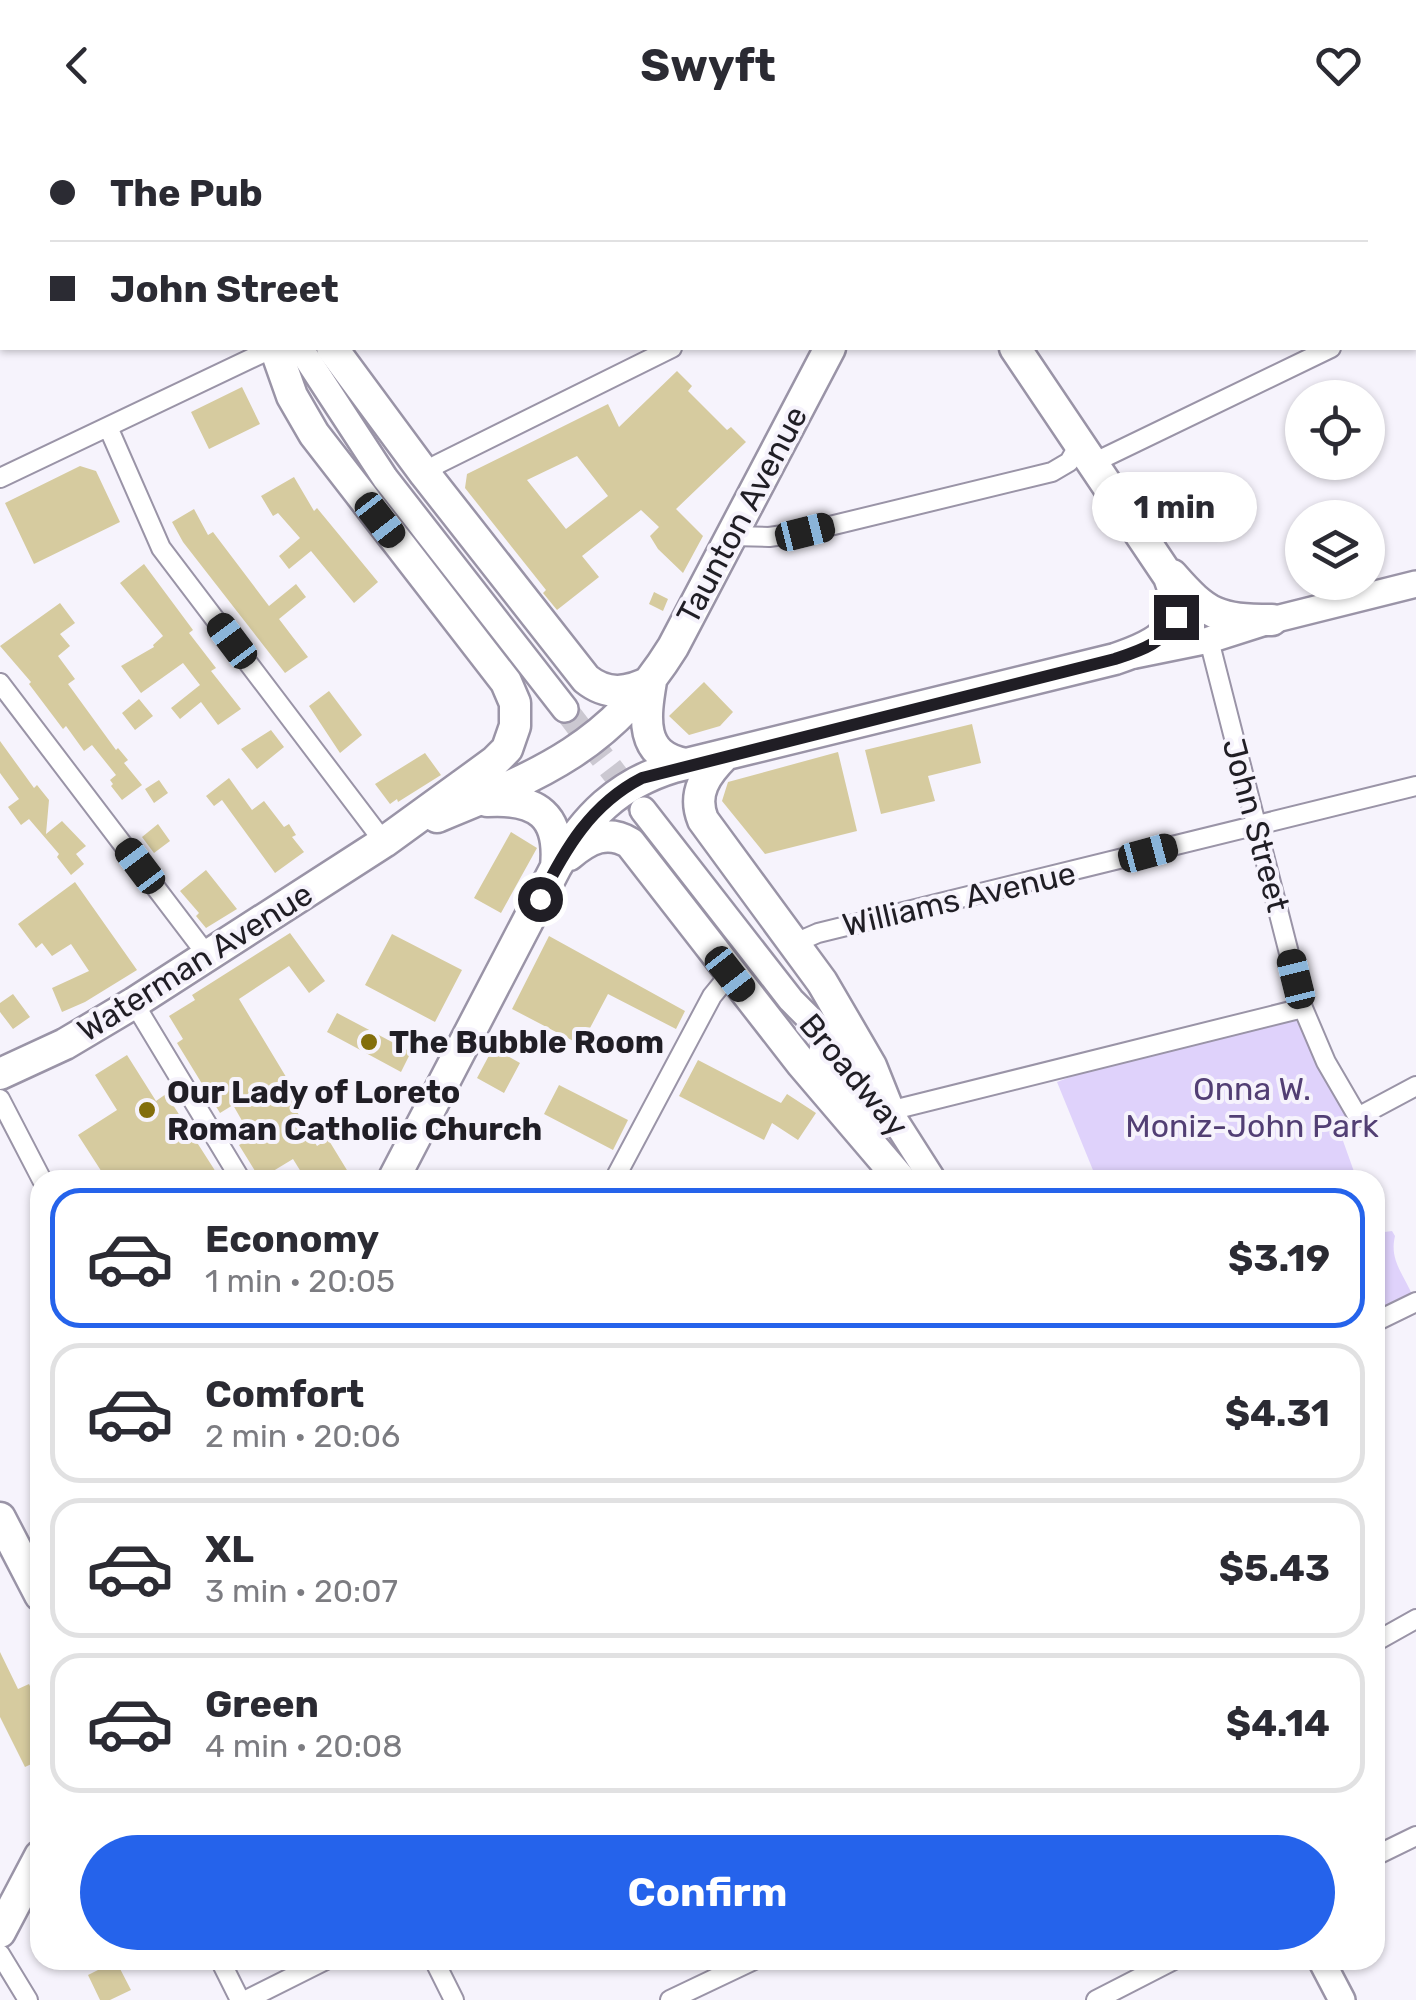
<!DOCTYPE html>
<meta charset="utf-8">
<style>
:root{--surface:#fff;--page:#f2f2f3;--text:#2b2b33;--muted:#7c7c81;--line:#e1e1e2;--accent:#2563eb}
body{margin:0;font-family:Rubik,sans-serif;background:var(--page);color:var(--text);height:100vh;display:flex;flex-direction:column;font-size:38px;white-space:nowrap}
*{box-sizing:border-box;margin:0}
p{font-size:32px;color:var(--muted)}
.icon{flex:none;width:55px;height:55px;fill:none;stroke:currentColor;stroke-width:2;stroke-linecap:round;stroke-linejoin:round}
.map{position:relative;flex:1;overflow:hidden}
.sheet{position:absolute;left:30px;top:1040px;width:1355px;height:800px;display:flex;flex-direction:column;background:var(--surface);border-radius:30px;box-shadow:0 2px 8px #0004}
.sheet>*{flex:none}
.banner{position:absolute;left:0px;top:0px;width:1418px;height:220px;box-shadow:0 2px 8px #0004;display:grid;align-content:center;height:220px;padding:0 50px;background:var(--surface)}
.buttons{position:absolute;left:1285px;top:250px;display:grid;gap:20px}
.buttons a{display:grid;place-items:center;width:100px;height:100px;border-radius:50%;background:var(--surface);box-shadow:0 2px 8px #0004;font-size:50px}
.end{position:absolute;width:45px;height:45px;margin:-22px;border:12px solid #201e25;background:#fff;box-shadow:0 0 0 5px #fff}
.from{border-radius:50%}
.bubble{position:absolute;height:70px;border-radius:35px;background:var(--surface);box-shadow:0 2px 8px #0004;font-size:32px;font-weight:700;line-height:70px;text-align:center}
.car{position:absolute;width:30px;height:60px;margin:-30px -15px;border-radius:12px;box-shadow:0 0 8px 2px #0007;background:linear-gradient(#222 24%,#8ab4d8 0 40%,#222 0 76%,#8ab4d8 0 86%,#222 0)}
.banner b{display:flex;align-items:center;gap:35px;height:95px;font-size:38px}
.banner b+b{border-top:2px solid var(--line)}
.banner i{width:25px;height:25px;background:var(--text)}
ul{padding:18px 0 0;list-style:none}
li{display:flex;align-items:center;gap:30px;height:140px;margin:0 20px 15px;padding:0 30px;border:5px solid var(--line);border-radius:30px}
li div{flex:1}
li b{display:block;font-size:38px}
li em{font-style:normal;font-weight:700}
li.current{border-color:var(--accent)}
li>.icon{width:90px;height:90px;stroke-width:1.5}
.cta{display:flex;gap:20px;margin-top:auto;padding:20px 50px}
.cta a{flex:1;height:115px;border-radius:60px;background:var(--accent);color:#fff;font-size:40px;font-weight:700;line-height:115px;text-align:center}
header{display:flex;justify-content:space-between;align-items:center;height:130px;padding:0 50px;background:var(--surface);font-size:45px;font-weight:700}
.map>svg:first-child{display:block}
</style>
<header><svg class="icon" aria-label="back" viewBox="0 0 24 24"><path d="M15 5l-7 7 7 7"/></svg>Swyft<svg class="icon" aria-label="heart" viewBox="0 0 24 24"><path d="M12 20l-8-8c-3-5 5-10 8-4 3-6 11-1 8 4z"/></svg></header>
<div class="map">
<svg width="1416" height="1870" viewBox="0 0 1416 1870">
<rect width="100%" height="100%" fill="#f6f3fc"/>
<path fill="#dfd2fb" d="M1297 886 1347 982 1348 1000 1342 1008 1357 1050H1097L1057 952 1170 909Z
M1375 1099 1377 1103 1392 1101 1395 1106C1389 1131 1404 1144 1413 1167L1375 1186Z"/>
<path fill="#d6cb9f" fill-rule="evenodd" d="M677 241 692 256 688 261 727 300 731 297 746 312 676 379 703 406 683 443 658 419 650 406 659 397 641 380 582 426 599 447 557 480 543 463 546 460 465 358 467 344 608 274 619 297ZM577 326 608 366 566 399 527 350Z
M242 257 260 294 209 319 191 282Z
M80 336 96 341 120 392 34 434 5 373Z
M294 347 314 381 317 378 378 452 354 473 311 421 289 439 279 426 300 408 278 383 273 386 261 366Z
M194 379 208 405 213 402 269 476 296 454 306 467 279 489 308 527 285 543 183 412 172 392Z
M144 434 193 500 189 503 216 538 211 541 241 579 218 595 201 572 180 589 171 578 200 555 183 533 141 563 121 536 154 517 153 515 163 506 120 453Z
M654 462 668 469 663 481 649 474Z
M60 473 75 493 60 504 70 516 58 526 75 549 68 554 116 620 118 618 128 630 124 633 142 655 122 670 111 656 113 654 110 650 116 645 92 615 84 621 66 596 63 599 29 554 31 552 0 516Z
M704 552 733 582 720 596 689 605 669 586Z
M329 561 362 605 340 623 309 576Z
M139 569 153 586 135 600 122 583Z
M972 594 981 633 928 646 935 671 881 684 865 620Z
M271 600 284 617 257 639 241 619Z
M0 611 34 658 37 655 49 670 46 704 62 691 86 716 76 724 84 734 71 745 57 727 59 724 29 689 21 695 8 677 19 669 0 643Z
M838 622 857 701 765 724 722 671 728 652Z
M425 623 441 645 398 672 397 669 390 674 375 654Z
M229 648 252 680 264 671 284 697 289 694 296 705 292 707 304 722 275 743 222 670 214 676 206 666Z
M159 650 168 663 154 673 145 659Z
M158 694 170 711 154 723 142 707Z
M511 702 537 718 501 783 474 768Z
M206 740 237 779 206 798 196 786 199 783 180 761Z
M75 752 137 840 85 872 62 882 52 858 89 841 71 814 52 826 42 813 36 818 18 794Z
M290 803 325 851 309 863 289 836 239 869 303 975 296 980 317 1016 328 1009 353 1050H306L293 1029 260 1049 239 1015 252 1008 233 975 220 983 177 913 183 909 169 886 195 870 192 865Z
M392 804 462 840 435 892 365 855Z
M549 806 685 881 676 899 608 864 581 915 512 879Z
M13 864 30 887 13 899 0 882V873Z
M337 883 411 922 401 942 327 902Z
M493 918 520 933 504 963 477 948Z
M127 925 156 971 166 964 221 1050H107L78 1005 117 980 95 945Z
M698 930 781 973 787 964 816 983 798 1010 772 993 764 1010 679 966Z
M559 955 628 990 613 1020 544 984Z
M0 1522 18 1559 29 1554 40 1577V1630L25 1637 0 1587Z
M116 1831 131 1860 110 1870H100L88 1845Z"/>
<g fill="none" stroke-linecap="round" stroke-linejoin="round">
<path stroke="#cbc8d1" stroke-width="25" stroke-dasharray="25 12" stroke-linecap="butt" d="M565 579 638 674"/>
<defs>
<path id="minor" d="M851 0 853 2
M258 2 263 0
M1304 2 1310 0
M0 133 2 132
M1415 177 1416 176
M108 297 161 418 384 712
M1093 333 1331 218
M425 344 438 334 672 218
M0 348 273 218
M731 406 769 407 805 402 1052 342 1069 332 1080 313
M1209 510 1303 878 1326 932 1358 987 1416 956
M0 553 207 825
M795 813 818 803 1416 656
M134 873 241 1050
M0 969 42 1050
M889 981 1303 878
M614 1050 712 866 730 844
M1375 1192 1416 1172
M1375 1512 1416 1489
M1375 1726 1416 1706
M0 1824 28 1870
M220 1830 240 1870
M434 1830 454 1870
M246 1870 326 1830
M670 1870 754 1830
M1096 1870 1174 1830"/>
<path id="secondary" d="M163 0 165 2
M300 218 385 348 565 579
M1135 525 1209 510 1272 490 1416 454
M643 680 791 870 827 906 889 981 933 1050
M822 921 874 1001
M1321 1830 1342 1870"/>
<path id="trunk" d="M946 2 948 0
M332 218 425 344 586 549C607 566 628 563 651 551
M1172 445C1207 485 1218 490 1272 490
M651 551C645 587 639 626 686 634
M725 625C706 644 692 663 703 690L822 852 871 936 889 981
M487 671C538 668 561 686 556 737
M437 687C540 645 611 617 673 517L830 218
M569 725C588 709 607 699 630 713L802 934 901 1050
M0 944 65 914 134 873 384 712 494 632 507 619 515 596V573L506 552 314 304 292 266 275 218
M393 1050 556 737C585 687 618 654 674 637L1115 529C1160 514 1189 499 1169 447L1015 218
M0 1388 40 1465
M0 1802 40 1726"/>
</defs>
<use href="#minor" stroke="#9a94a7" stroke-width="22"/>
<use href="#secondary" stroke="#9a94a7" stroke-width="30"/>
<use href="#trunk" stroke="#9a94a7" stroke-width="35"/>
<use href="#minor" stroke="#fff" stroke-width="18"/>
<use href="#secondary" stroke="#fff" stroke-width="25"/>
<use href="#trunk" stroke="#fff" stroke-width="30"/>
</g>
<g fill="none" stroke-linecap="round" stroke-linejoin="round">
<path stroke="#201e25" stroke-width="12" d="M540 769C565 719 591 674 642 648L1115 529C1139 521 1166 513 1176 487"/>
</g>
<g fill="#836e0c" stroke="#f6f3fc" stroke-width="4">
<circle cx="369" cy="912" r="10"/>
<circle cx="147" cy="980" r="10"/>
</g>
<g text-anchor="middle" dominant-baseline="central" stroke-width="8" stroke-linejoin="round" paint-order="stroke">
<g font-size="32" fill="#201e25" stroke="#f6f3fc">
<text transform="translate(742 385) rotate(-62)">Taunton Avenue</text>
<text transform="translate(1256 695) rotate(75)">John Street</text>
<text transform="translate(959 769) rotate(-13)">Williams Avenue</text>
<text transform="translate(195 832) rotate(-32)">Waterman Avenue</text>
<text transform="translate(854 945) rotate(50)">Broadway</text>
</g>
<g font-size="32" font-weight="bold" fill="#201e25" stroke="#f6f3fc" text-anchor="start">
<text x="389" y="912">The Bubble Room</text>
<text x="167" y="962">Our Lady of Loreto<tspan x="167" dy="37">Roman Catholic Church</tspan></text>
</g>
<g font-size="32" fill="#523f74" stroke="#f6f3fc">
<text x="1252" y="959">Onna W.<tspan x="1252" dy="37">Moniz-John Park</tspan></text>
</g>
</g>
</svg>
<div class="buttons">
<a><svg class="icon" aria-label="locate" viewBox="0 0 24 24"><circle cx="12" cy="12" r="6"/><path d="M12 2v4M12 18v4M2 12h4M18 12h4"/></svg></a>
<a><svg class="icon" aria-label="layers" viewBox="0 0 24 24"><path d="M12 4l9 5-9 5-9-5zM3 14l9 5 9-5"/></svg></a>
</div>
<i class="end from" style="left:540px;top:769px"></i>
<i class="end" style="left:1176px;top:487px"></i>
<div class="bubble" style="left:1092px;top:342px;width:165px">1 min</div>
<i class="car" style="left:380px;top:390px;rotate:142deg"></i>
<i class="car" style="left:805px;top:402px;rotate:76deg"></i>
<i class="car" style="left:232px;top:511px;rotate:323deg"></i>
<i class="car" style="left:1148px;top:723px;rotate:75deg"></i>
<i class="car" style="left:140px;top:736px;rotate:323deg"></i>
<i class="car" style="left:730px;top:844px;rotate:142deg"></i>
<i class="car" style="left:1296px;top:849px;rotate:346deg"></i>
<div class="banner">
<b><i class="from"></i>The Pub</b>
<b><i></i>John Street</b>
</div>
<section class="sheet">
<ul>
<li class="current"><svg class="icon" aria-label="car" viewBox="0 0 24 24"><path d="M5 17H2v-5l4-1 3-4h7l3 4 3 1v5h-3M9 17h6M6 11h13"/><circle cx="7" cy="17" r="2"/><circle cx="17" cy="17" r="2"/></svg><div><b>Economy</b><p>1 min · 20:05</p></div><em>$3.19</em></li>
<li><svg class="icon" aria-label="car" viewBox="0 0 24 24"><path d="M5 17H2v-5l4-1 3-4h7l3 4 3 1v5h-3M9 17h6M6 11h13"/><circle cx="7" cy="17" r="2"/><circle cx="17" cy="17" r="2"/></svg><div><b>Comfort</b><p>2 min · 20:06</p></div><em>$4.31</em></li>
<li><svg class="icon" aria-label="car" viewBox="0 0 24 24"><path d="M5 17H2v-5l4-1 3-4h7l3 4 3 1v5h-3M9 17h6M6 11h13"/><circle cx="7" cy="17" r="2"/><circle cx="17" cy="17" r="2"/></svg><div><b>XL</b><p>3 min · 20:07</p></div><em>$5.43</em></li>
<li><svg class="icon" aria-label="car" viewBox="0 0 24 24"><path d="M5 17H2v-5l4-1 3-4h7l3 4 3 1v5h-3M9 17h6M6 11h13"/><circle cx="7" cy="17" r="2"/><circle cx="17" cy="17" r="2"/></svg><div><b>Green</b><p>4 min · 20:08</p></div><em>$4.14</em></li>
</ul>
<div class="cta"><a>Confirm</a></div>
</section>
</div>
